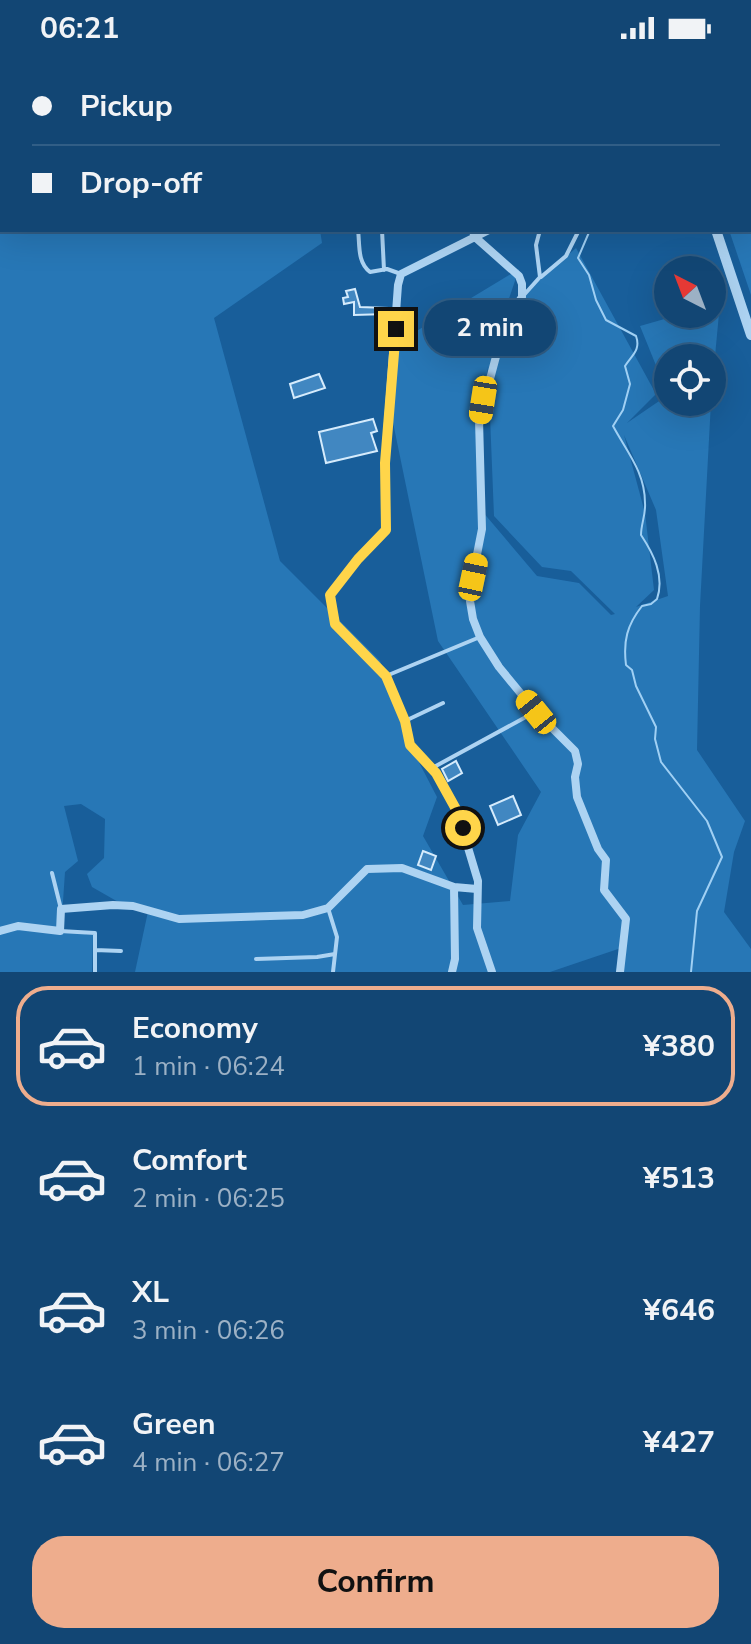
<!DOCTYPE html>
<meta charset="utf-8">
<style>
:root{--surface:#124674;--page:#1f507c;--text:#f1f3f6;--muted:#9cb1c5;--line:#315e86;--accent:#eead8d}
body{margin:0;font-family:"Nunito Sans",sans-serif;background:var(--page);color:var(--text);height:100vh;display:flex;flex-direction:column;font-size:30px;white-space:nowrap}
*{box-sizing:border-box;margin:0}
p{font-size:26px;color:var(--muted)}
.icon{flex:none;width:44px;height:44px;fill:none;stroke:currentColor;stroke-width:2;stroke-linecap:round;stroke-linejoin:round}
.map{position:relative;height:916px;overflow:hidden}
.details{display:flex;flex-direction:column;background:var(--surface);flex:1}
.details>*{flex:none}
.banner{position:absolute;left:0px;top:0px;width:752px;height:176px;box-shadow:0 8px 32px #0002,0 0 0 2px var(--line);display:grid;align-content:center;height:176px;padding:0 32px;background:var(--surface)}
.needle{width:52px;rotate:318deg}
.fabs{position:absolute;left:654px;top:200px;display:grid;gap:16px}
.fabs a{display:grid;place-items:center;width:72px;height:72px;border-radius:50%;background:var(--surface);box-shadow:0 8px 32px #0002,0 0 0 2px var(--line);font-size:40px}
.end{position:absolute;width:36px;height:36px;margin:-18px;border:10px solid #ffd54a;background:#111;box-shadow:0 0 0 4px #111}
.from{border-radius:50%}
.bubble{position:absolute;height:56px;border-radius:28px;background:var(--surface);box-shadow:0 8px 32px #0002,0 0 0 2px var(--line);font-size:26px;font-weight:700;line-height:56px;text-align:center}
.car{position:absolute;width:24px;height:48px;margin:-24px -12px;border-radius:10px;box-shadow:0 0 6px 2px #0007;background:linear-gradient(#f5c518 24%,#345 0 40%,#f5c518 0 76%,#345 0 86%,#f5c518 0)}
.banner b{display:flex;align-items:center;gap:28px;height:76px;font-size:30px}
.banner b+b{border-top:2px solid var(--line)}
.banner i{width:20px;height:20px;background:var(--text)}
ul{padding:14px 0 0;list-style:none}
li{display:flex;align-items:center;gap:24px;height:120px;margin:0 16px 12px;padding:0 16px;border:4px solid transparent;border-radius:32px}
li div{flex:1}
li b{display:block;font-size:30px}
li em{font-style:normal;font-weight:700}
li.selected{border-color:var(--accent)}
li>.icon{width:72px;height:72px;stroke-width:1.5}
.action{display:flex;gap:16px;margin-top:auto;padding:16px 32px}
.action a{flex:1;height:92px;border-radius:32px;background:var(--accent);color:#111;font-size:32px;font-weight:700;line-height:92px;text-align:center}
.status{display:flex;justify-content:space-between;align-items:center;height:56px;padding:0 40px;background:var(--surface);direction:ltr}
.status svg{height:22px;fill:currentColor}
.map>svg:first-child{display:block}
</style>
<div class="status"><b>06:21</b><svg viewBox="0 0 49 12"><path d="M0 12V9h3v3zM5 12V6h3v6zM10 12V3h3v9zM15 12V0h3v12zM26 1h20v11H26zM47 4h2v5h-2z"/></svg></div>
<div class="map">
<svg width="751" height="916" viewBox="0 0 751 916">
<rect width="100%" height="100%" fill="#185e9a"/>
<path fill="#2777b6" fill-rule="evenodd" d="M0 0H382L2 2V174H320L322 187 214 262 280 505 380 605 405 665 410 689 437 741 423 780 463 849 510 845 518 779 541 736 438 585 390 352 400 285 519 213 491 296 525 237 576 192 656 338 627 367 668 339 640 270 682 258H712V249L720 247 712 332V302H668V346H711L700 550 697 694 745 765 734 796 724 856 751 893V916H616L621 892 550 916H135L149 851 120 847 92 831 87 818 104 802 105 763 81 748 64 750 78 805 65 816 61 875 93 879 92 916H0ZM488 310 494 460 542 511 571 515 615 558 611 559 579 527 537 520 482 455 480 397ZM624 379 656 454 668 540 636 551 654 534 645 457Z
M751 39V239L729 174H750Z"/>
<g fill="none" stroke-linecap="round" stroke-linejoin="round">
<path stroke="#a0d0f4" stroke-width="2" d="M584 0V2
M590 174 578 202 589 219 596 244 606 264 636 280C641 294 632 299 625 310L630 328 623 354 613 370C627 396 645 416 645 447 646 458 641 468 641 479 653 497 665 520 657 543L651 548 642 550C627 569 623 585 626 609L632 614 636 630 656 671 655 683 661 706 707 765 722 801 697 855 691 916"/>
</g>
<path fill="#4187c1" stroke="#d5ebfc" stroke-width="2" d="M355 233 360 251 388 252 387 258 354 259V246L344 248 343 242 348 241 346 235Z
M319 318 325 332 294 342 290 328Z
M373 363 377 375 371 377 377 395 326 407 319 376Z
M456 705 462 717 448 725 442 713Z
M513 740 521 759 498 769 490 750Z
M423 795 436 800 431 814 418 809Z"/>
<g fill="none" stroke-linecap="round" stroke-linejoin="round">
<path stroke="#add3f2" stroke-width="4" d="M101 0V2
M481 0 482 2
M358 174C360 189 357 206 370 216L387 213 401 218
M382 174 384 214
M541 221 566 200 579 174
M523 240 540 221 536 189 540 174
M386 620 480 581
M405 665 443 647
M434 711 535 656
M52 817 61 853
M328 852 337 881 333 916
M60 875 95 877V916
M95 894 121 895
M256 903 317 901 335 898"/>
<path stroke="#add3f2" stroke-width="8" d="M398 2 399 0
M627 2 630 0
M472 174 476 182 519 220 522 228V241L505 267 479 364 482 473 469 539 473 563 480 581 499 611 536 656 575 695 578 708 575 721 577 741 598 793 606 804 604 834 626 863 620 916
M489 174 401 218 398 229 385 407 386 474 358 503 330 539 335 568 386 620 405 665 410 689 436 717 457 755 478 825 477 872 492 916
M454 831 477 833
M0 875 18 870 60 875 61 853 113 849 133 850 179 863 303 859 328 852 367 813 402 812 454 831 455 903 452 916"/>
<path stroke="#add3f2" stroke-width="10" d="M651 0 652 2
M716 174 751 279"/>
</g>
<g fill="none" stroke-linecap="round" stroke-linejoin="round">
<path stroke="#ffd54a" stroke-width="10" d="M396 273 385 407 386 474 358 503 330 539 335 568 386 620 405 665 410 689 436 717 457 755 463 772"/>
</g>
</svg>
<div class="fabs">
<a><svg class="needle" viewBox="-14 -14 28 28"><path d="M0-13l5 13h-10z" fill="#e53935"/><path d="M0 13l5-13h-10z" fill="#9cb1c5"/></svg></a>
<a><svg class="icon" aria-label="locate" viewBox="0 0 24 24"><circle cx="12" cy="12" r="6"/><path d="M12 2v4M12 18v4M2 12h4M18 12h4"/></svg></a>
</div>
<i class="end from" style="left:463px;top:772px"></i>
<i class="end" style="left:396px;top:273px"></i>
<div class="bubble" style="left:424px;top:244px;width:132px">2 min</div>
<i class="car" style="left:483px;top:344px;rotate:189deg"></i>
<i class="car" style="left:473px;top:521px;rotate:12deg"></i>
<i class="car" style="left:536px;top:656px;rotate:321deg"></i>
<div class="banner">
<b><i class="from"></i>Pickup</b>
<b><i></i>Drop-off</b>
</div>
</div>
<section class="details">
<ul>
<li class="selected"><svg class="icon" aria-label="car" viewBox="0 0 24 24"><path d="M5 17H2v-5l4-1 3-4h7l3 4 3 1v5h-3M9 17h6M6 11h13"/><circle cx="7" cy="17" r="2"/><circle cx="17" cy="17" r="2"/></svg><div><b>Economy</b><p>1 min · 06:24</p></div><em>¥380</em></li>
<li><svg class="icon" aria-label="car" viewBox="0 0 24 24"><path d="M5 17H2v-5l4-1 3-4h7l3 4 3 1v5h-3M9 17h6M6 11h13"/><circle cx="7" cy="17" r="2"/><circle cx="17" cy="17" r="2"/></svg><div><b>Comfort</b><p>2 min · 06:25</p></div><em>¥513</em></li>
<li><svg class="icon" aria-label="car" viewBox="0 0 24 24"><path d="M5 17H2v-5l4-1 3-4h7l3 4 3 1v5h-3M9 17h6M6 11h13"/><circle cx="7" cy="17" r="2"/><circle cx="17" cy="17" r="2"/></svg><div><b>XL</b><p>3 min · 06:26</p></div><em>¥646</em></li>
<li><svg class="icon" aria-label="car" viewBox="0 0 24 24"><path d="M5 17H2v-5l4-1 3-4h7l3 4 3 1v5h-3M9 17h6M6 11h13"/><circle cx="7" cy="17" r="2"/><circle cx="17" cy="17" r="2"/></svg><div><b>Green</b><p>4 min · 06:27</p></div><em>¥427</em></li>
</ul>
<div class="action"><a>Confirm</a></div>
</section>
